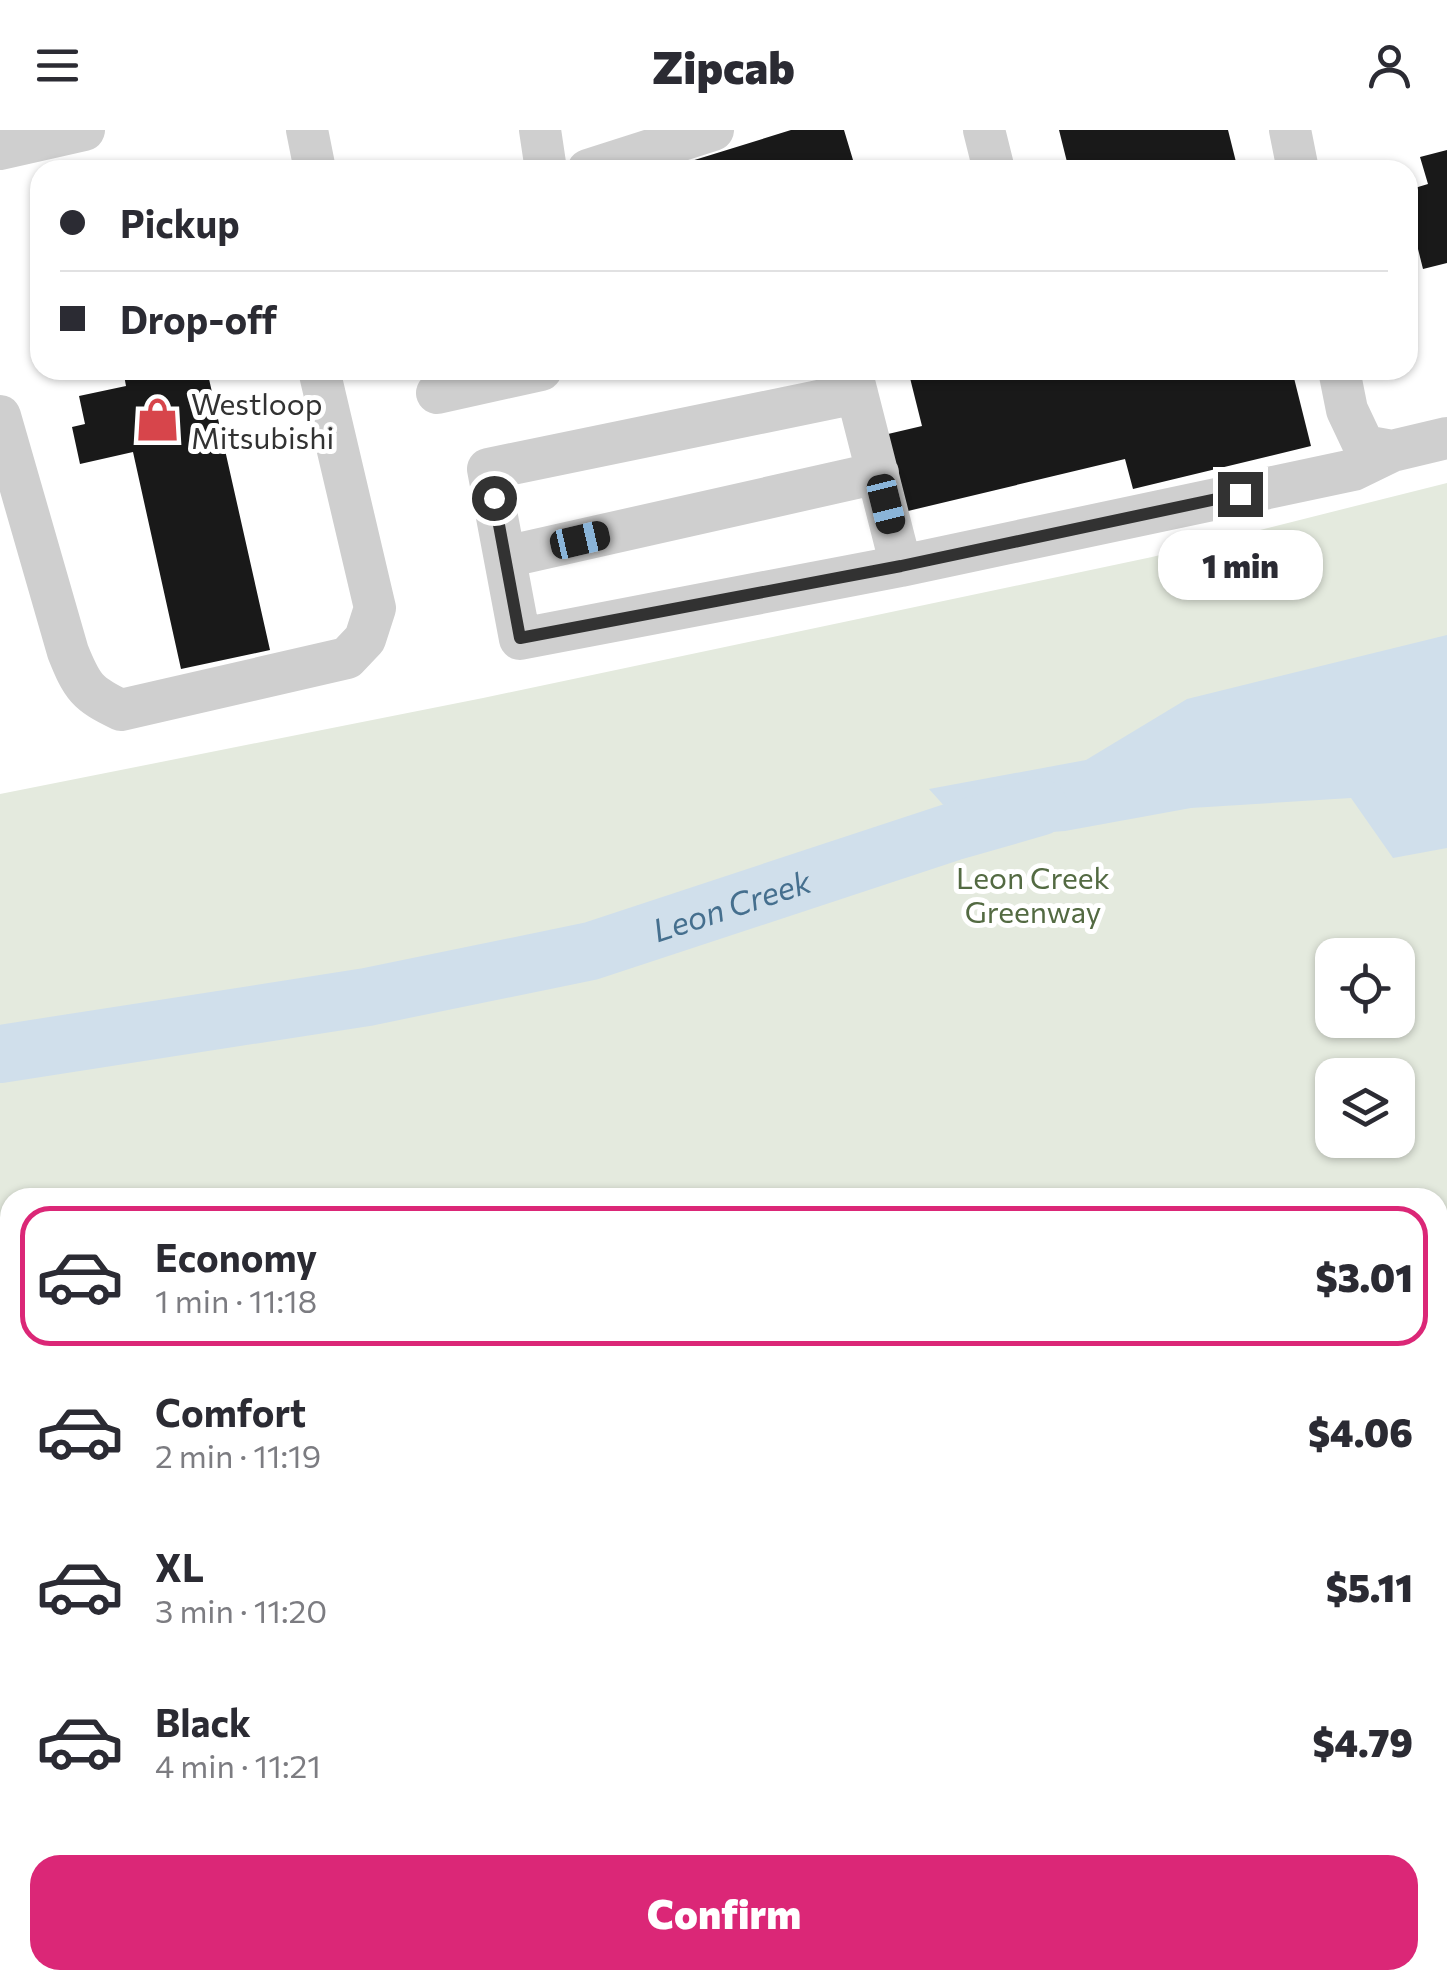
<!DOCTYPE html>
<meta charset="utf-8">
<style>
:root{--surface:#fff;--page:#f7f7f7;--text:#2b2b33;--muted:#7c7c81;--line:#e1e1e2;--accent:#db2777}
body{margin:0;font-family:Commissioner,sans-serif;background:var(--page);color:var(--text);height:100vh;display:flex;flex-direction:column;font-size:38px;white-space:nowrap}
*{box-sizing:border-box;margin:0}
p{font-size:32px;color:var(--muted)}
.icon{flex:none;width:55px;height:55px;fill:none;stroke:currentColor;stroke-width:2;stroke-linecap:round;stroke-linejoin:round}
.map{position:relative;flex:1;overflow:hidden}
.sheet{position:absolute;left:0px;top:1058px;width:1448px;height:802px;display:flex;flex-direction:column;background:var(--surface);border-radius:30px 30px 0 0;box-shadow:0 2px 8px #0004}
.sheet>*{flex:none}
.top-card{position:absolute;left:30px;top:30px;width:1388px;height:220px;border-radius:30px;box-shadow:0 2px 8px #0004;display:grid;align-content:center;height:220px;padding:0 30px;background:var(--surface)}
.buttons{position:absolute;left:1315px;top:808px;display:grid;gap:20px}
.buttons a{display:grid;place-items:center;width:100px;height:100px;border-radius:20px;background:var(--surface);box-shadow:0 2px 8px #0004;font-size:50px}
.end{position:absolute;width:45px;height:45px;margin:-22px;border:12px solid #323232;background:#fff;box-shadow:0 0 0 5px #fff}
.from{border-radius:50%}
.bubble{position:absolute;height:70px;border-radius:30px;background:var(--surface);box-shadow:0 2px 8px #0004;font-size:32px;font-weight:800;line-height:70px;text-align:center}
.car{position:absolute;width:30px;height:60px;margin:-30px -15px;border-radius:12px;box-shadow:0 0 8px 2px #0007;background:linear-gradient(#222 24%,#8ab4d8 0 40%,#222 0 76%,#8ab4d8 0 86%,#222 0)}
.top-card b{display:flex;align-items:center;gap:35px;height:95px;font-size:38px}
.top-card b+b{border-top:2px solid var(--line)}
.top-card i{width:25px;height:25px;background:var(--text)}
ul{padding:18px 0 0;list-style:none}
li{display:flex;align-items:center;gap:30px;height:140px;margin:0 20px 15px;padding:0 10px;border:5px solid transparent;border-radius:30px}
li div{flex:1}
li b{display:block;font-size:38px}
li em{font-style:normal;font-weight:800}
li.current{border-color:var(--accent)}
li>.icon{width:90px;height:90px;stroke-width:1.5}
.primary-button{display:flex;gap:20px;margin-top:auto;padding:20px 30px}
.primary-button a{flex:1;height:115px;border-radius:30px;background:var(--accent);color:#fff;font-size:40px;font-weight:800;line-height:115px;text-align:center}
header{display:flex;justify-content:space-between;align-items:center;height:130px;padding:0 30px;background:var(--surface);font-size:45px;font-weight:800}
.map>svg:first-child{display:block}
</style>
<header><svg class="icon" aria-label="menu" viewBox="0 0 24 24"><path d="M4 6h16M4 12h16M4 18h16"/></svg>Zipcab<svg class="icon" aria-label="person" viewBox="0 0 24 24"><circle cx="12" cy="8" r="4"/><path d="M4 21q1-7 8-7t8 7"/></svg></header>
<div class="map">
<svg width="1447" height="1858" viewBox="0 0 1447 1858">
<rect width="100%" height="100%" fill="#fff"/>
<path fill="#e4eade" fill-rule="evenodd" d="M1447 353V1858H1376L1368 1850H1438V1068H10V1755L0 1758V664L483 568 1152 427ZM1332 825H1398V890H1332ZM1332 945H1398V1010H1332Z"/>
<path fill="#d0dfeb" d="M1447 505V718L1393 728 1351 668 1191 678 1065 701 973 708 929 659 1086 630 1187 569Z"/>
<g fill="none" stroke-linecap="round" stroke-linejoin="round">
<path stroke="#d0dfeb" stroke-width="58" id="s1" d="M0 924 367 867 591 821 952 702 1039 677"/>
</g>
<path fill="#191919" d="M791 0H844L856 40H676L675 36Z
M1059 0H1228L1238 40H1069Z
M1447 20V133L1423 139 1415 107 1408 109V60L1428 54 1420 27Z
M123 240H207L270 520 181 539 133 322 80 334 72 297 85 294 79 266 126 256Z
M908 240H1292L1311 316 1133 359 1125 329 908 381 888 304 922 296Z
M82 1850H228L230 1858H59Z
M389 1850H613V1852L585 1858H391Z"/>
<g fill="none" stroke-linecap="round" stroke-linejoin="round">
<path stroke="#c9c9c9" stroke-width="6" stroke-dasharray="5 5" stroke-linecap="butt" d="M1438 1274H1447
M0 1565H10
M262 1850 264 1858"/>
<path stroke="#cfcfcf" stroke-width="42" d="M307 0 315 40
M540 0 546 40
M984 0 994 40
M1290 0 1298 40
M0 19 84 0
M588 40 713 0
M851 240 901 436 520 509 488 339 857 263
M1339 240 1347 280 1364 316 1392 321 1447 308
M437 263 541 240
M0 286 68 522C82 557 87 564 121 580L347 528 365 509 375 478 319 240
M505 427 878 343
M901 436 1353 340 1392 321
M915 1858 953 1850
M999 1858 1000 1850"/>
</g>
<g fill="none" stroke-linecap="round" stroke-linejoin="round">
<path stroke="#323232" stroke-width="12" d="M494 368 520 508 901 436 1240 364"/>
</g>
<defs>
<symbol id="shop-bare" viewBox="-9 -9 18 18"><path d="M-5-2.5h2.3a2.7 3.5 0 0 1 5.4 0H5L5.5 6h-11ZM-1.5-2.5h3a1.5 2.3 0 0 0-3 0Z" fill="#d7454b" stroke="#fff" stroke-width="2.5" paint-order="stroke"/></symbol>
</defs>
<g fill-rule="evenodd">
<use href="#shop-bare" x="126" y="258" width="63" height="63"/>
</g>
<g text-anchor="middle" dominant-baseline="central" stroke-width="10" stroke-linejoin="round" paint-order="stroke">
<g font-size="30" fill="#323232" stroke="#fff" text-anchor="start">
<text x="191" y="272">Westloop<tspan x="191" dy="34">Mitsubishi</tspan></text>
</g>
<g font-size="30" fill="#536a42" stroke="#fff">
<text x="1033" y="746">Leon Creek<tspan x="1033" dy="34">Greenway</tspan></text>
</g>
<g font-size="32" font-style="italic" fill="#456f8e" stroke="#fff">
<text stroke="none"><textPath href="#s1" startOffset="748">Leon Creek</textPath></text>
</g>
</g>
</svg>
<div class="buttons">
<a><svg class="icon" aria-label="locate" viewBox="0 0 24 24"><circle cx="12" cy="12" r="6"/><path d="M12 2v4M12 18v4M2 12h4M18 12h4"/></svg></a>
<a><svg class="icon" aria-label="layers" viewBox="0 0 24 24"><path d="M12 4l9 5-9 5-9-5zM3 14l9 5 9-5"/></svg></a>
</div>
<i class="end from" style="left:494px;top:368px"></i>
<i class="end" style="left:1240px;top:364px"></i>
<div class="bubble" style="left:1158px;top:400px;width:165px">1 min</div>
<i class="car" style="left:886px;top:374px;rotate:166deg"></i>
<i class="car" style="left:580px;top:410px;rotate:77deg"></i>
<div class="top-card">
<b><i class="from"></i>Pickup</b>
<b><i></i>Drop-off</b>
</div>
<section class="sheet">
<ul>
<li class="current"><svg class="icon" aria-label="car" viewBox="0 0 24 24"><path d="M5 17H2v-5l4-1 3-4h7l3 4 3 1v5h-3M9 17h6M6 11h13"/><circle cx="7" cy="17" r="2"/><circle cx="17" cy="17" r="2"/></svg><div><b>Economy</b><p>1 min · 11:18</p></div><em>$3.01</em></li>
<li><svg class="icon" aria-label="car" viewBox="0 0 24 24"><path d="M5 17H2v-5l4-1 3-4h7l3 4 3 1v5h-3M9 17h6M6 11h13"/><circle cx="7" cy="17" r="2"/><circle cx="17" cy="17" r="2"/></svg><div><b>Comfort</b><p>2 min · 11:19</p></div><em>$4.06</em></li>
<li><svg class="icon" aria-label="car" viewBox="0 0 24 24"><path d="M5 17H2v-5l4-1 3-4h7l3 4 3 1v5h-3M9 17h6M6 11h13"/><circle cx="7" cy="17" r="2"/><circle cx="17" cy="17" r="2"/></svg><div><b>XL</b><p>3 min · 11:20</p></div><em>$5.11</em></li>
<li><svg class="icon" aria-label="car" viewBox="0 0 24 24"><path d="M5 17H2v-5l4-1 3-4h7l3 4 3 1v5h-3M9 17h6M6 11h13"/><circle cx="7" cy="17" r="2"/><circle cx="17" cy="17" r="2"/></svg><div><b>Black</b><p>4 min · 11:21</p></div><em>$4.79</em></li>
</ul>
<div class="primary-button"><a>Confirm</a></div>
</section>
</div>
